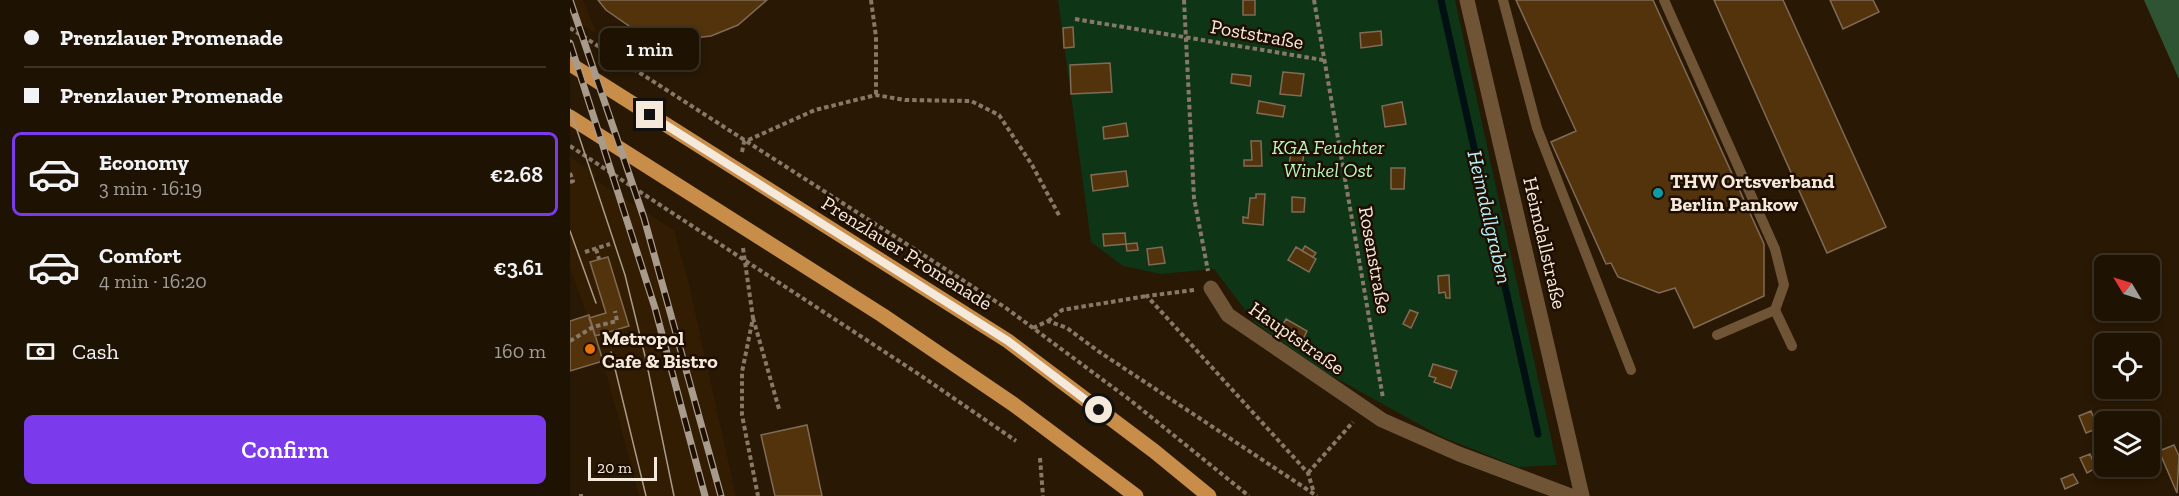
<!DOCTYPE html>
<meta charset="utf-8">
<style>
:root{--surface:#1e1203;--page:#261b0d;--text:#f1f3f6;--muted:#a19e9a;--line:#3c3225;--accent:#7c3aed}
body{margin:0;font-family:"Zilla Slab",serif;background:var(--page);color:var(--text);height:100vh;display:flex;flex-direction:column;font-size:22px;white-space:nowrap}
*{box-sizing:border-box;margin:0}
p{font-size:20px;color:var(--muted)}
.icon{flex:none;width:33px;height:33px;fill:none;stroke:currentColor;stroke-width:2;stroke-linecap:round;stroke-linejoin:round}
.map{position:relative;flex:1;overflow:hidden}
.sheet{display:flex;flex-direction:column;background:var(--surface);width:570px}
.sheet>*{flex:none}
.guide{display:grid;align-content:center;height:132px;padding:0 24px;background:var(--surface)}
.needle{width:39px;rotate:308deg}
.fabs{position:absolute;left:1524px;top:255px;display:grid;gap:12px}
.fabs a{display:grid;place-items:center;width:66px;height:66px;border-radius:9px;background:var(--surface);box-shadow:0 3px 9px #0003,0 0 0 2px var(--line);font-size:30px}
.scale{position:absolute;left:18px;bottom:15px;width:69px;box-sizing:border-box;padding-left:6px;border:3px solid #f5e9dc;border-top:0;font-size:16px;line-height:21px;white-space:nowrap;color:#f5e9dc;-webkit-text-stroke:4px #1e0e00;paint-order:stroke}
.end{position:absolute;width:27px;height:27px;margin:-14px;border:8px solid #f5e9dc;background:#111;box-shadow:0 0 0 3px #111}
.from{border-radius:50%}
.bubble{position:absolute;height:42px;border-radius:9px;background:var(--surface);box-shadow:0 3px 9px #0003,0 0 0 2px var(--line);font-size:20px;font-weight:600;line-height:42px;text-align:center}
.guide b{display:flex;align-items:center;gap:21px;height:57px;font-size:22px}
.guide b+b{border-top:2px solid var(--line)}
.guide i{width:15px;height:15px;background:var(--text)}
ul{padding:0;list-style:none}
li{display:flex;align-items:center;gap:18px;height:84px;margin:0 12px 9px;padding:0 12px;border:3px solid transparent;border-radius:9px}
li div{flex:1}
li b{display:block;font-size:22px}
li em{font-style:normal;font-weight:600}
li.active{border-color:var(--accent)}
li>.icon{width:54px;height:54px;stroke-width:1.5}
.pay{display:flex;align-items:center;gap:15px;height:66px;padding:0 24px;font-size:22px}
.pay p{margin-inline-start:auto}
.button{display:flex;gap:12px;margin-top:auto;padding:12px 24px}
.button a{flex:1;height:69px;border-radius:9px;background:var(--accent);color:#fff;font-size:24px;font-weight:600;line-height:69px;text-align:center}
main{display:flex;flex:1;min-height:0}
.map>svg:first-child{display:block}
</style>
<main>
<section class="sheet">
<div class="guide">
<b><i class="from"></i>Prenzlauer Promenade</b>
<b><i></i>Prenzlauer Promenade</b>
</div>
<ul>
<li class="active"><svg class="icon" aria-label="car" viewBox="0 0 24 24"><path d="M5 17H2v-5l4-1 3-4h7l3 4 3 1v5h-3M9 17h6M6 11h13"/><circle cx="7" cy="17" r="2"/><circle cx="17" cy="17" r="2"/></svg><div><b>Economy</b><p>3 min · 16:19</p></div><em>€2.68</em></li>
<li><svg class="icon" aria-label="car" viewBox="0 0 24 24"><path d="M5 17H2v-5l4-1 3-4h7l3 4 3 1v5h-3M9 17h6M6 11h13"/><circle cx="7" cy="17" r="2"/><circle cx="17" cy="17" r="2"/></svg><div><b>Comfort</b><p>4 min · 16:20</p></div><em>€3.61</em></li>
</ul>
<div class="pay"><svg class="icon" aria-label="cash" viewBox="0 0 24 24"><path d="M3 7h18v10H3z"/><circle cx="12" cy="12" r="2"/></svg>Cash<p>160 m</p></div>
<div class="button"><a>Confirm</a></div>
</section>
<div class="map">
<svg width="1609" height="496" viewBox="0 0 1609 496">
<rect width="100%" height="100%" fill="#281804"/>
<path fill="#321c02" d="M0 0H13L27 34 0 18Z
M0 157 27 174 24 179 104 230 118 280 166 496H69L33 361 0 268Z"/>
<path fill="#0f3517" d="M488 0H885L987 465 948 467 872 437 755 372 685 323 644 269 591 274 553 266 521 242Z"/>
<path fill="#2e5434" d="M1574 0H1609V79Z"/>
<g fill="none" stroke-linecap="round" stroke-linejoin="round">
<path stroke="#001013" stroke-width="7" d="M871 0 968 434"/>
</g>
<path fill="#53330b" stroke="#806b56" stroke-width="1.5" d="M28 0H197L168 25 141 36 115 39 90 37 62 28 36 10Z
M673 0H685V15H673Z
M946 0H1083L1194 244V296L1124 328 1105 288 1089 293 1048 277 1041 263 1036 264 981 142 1006 131Z
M1144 0H1213L1316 227 1257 253Z
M1260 0H1303L1309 12 1273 29Z
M503 27 504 47 494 48 493 28Z
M811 31 812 45 791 48 790 33Z
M540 63 542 92 501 94 500 65Z
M713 72 734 74 731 96 710 94Z
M662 74 681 76 680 86 661 83Z
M689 101 715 106 713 117 687 113Z
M832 102 836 124 815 127 812 106Z
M556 123 558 136 534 139 533 127Z
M681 141H691L692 166H674V160H682Z
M721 151 734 153 732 166 741 167 739 176 718 173Z
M821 168H835L834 189H821Z
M556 171 558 186 523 191 521 175Z
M686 194H695L693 225 673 223V217L678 218 680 198H686Z
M722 197 735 198 734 212H722Z
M555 233 556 244 534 246 533 234Z
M567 243 568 250 557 251 556 244Z
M735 246 746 253 743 257 732 251Z
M592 247 595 263 579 265 577 249Z
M726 247 746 259 739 272 718 260Z
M38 257 59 326 25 336 19 318 36 313 20 262Z
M879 275 880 298H876L875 292 869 293 868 276Z
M840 310 848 313 841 328 833 324Z
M19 315 33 361 0 371V321Z
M716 319 737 331 731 343 709 332Z
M863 364 887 371 881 388 864 382 866 378 859 376Z
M1521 411 1528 428 1516 433 1509 416Z
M237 425 252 496H205L191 435Z
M1604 445 1609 456 1607 493 1589 451Z
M1520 454 1526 468 1517 473 1510 458Z
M1503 474 1508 483 1495 489 1491 479Z"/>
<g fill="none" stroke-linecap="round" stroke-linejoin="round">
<path stroke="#877968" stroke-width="4" stroke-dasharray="4.5 3" stroke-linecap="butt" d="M301 0 306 37V95
M614 0 624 198 638 271
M744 0 813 398
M505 19 753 60
M0 28 436 308 560 400 679 496
M0 146 350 375 446 441
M172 152 174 142 245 110 306 95 335 100 401 101 429 115 462 165 490 217
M0 173 3 181 0 182
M173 248 183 318 172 372V415L188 496
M26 249 29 259
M15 252 40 244
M624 290 577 296 738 473 744 493
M183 318 209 409
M478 321 492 310 577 296
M463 328 478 321 497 328 528 351 747 496
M0 341 23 327 47 321 45 311
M470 458 473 496
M738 473 783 422
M11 494V496"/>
<path stroke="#705436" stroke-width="10" d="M933 0 967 128 1061 370
M1094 0 1205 249 1214 285 1205 310
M1147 335 1205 310 1222 346"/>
<path stroke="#705436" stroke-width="15" d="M897 0 1012 496
M641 288 658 315 812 420 889 454 1001 496"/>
<path stroke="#c78d49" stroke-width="15" d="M0 64 438 341 584 451 639 496
M0 117 312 315 443 404 566 496"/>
<path stroke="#a89b8b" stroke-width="1.5" d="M0 109 55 275 76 360 104 496
M0 231 26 303
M41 352 76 496"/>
<defs>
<path id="rail" d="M0 0 74 218 151 496
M0 43 85 308 135 496"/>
</defs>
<use href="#rail" stroke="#a89b8b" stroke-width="7"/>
<use href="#rail" stroke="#1e0e00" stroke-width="4.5" stroke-dasharray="14" stroke-linecap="butt"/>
</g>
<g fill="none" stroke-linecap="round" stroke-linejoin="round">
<path stroke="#f5e9dc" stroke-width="8" d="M80 115 438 341 529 410"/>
</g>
<circle fill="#0f9aa8" stroke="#1e0e00" stroke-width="2" cx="1088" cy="193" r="6"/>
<circle fill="#e8710a" stroke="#1e0e00" stroke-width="2" cx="20" cy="349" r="6"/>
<g text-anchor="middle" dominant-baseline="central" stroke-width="5" stroke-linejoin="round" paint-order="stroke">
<g font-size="20" fill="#f5e9dc" stroke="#1e0e00">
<text transform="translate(687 34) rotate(10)">Poststraße</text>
<text transform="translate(975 243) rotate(77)">Heimdallstraße</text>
<text transform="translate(337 253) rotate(32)">Prenzlauer Promenade</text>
<text transform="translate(805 260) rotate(80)">Rosenstraße</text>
<text transform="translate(727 338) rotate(35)">Hauptstraße</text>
</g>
<g font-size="20" font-style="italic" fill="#b7f7bf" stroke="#1e0e00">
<text x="758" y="147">KGA Feuchter<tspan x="758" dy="23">Winkel Ost</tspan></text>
</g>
<g font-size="20" font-weight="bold" fill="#f5e9dc" stroke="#1e0e00" text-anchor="start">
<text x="1100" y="181">THW Ortsverband<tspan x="1100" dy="23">Berlin Pankow</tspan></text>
<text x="32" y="338">Metropol<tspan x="32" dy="23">Cafe &amp; Bistro</tspan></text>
</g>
<g font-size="21" font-style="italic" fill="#b6f0f9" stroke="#1e0e00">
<text transform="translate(920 217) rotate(77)">Heimdallgraben</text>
</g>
</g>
</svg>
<div class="fabs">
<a><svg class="needle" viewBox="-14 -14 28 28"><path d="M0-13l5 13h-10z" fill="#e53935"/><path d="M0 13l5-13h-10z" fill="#a19e9a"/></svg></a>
<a><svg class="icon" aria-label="locate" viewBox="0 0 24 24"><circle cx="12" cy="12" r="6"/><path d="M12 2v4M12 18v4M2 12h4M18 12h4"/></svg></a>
<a><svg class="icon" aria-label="layers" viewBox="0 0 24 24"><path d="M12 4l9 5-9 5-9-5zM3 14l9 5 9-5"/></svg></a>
</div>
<div class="scale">20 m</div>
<i class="end from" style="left:529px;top:410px"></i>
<i class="end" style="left:80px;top:115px"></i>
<div class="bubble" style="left:30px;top:28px;width:99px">1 min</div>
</div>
</main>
